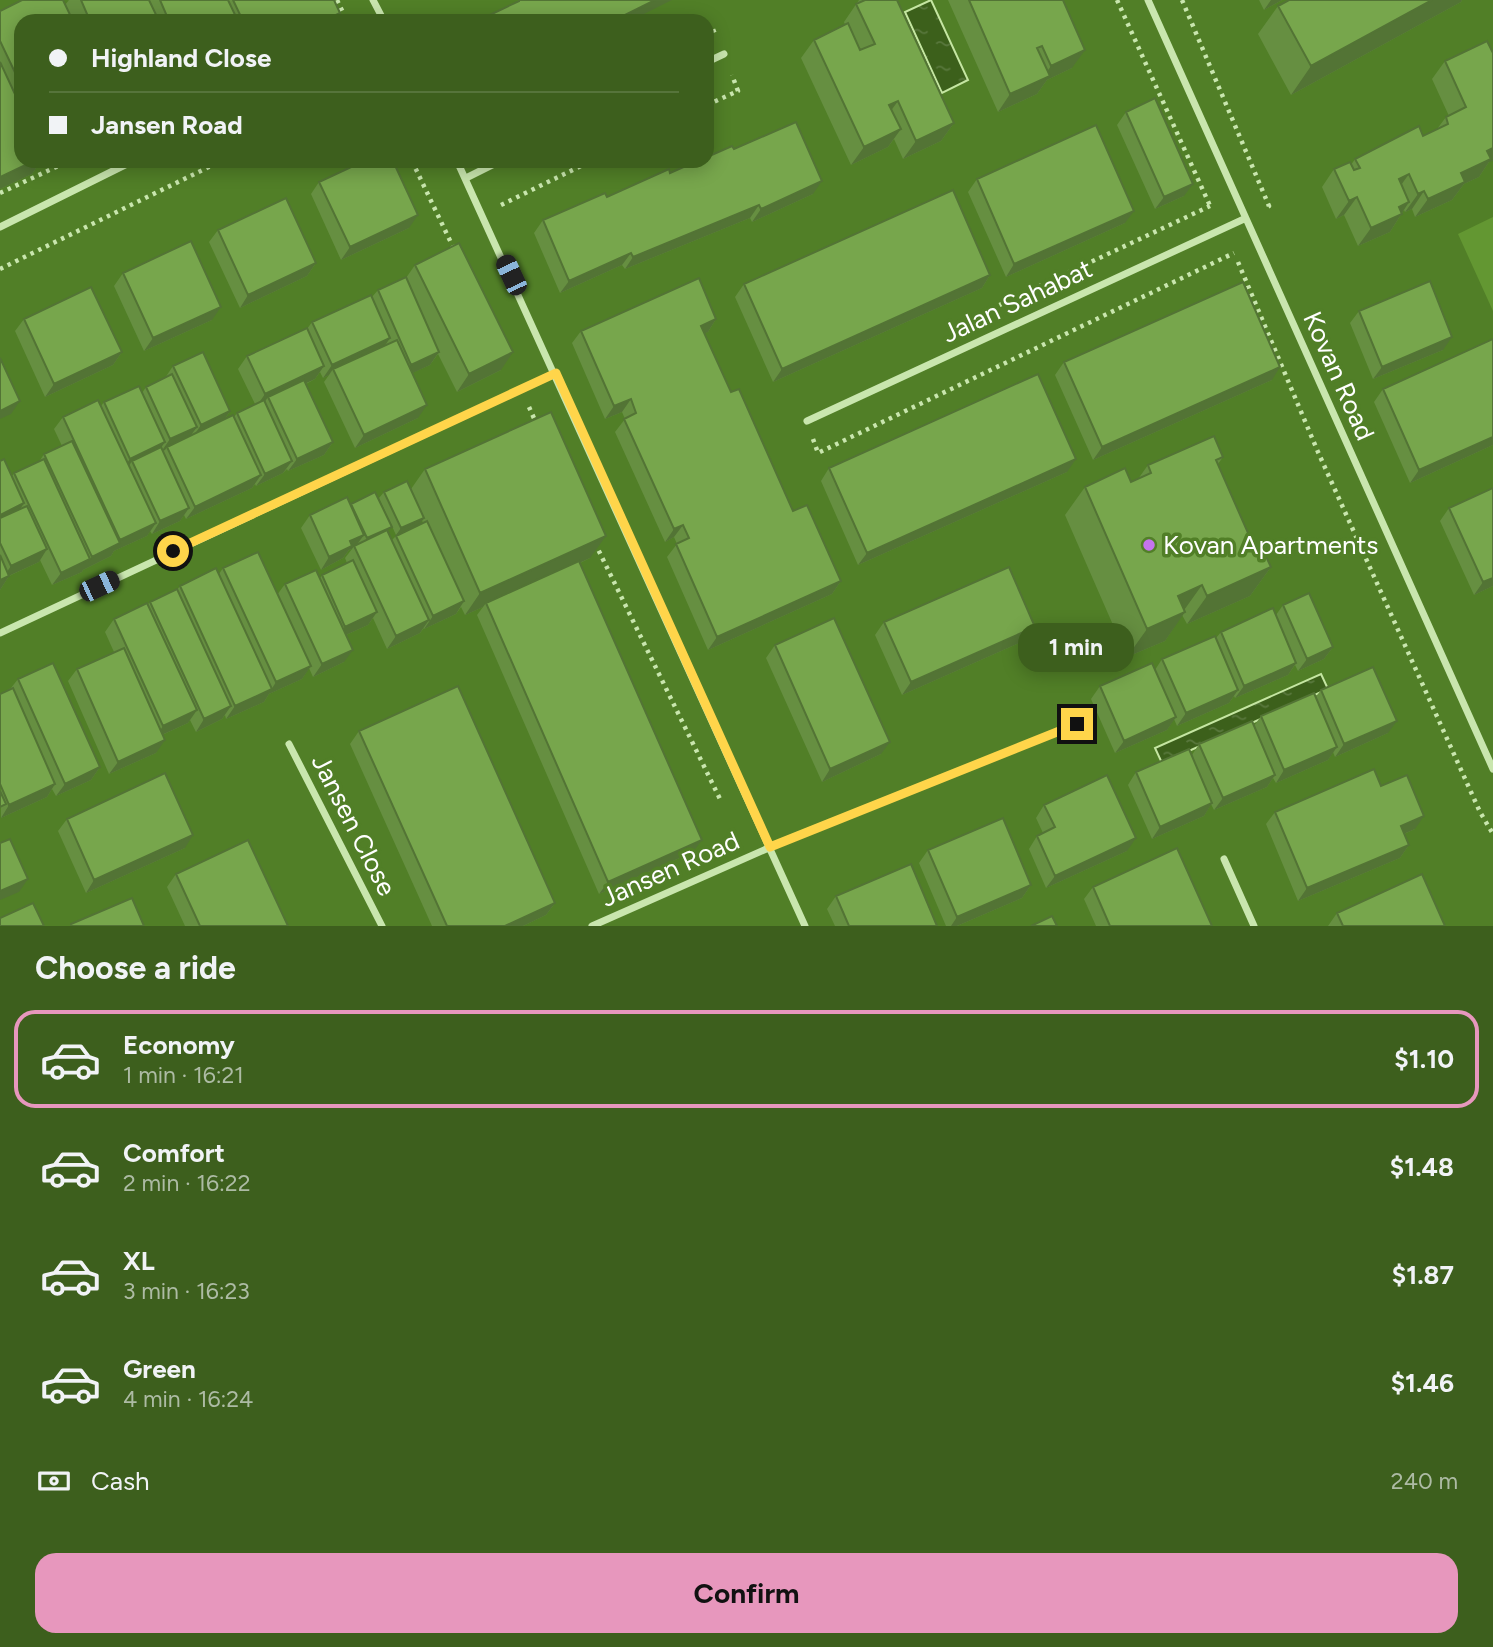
<!DOCTYPE html>
<meta charset="utf-8">
<style>
:root{--surface:#3d5f1d;--page:#446526;--text:#f1f3f6;--muted:#adbba4;--line:#56743b;--accent:#e797bd}
body{margin:0;font-family:Figtree,sans-serif;background:var(--page);color:var(--text);height:100vh;display:flex;flex-direction:column;font-size:26px;white-space:nowrap}
*{box-sizing:border-box;margin:0}
p{font-size:23px;color:var(--muted)}
.icon{flex:none;width:38px;height:38px;fill:none;stroke:currentColor;stroke-width:2;stroke-linecap:round;stroke-linejoin:round}
.map{position:relative;height:926px;overflow:hidden}
.sheet{display:flex;flex-direction:column;background:var(--surface);flex:1}
.sheet>*{flex:none}
.guide{position:absolute;left:14px;top:14px;width:700px;height:154px;border-radius:21px;box-shadow:0 4px 18px #0003;display:grid;align-content:center;height:154px;padding:0 35px;background:var(--surface)}
.end{position:absolute;width:32px;height:32px;margin:-16px;border:9px solid #ffd54a;background:#111;box-shadow:0 0 0 4px #111}
.from{border-radius:50%}
.bubble{position:absolute;height:49px;border-radius:21px;background:var(--surface);box-shadow:0 4px 18px #0003;font-size:23px;font-weight:700;line-height:49px;text-align:center}
.car{position:absolute;width:21px;height:42px;margin:-21px -10px;border-radius:9px;box-shadow:0 0 5px 2px #0007;background:linear-gradient(#222 24%,#8ab4d8 0 40%,#222 0 76%,#8ab4d8 0 86%,#222 0)}
.guide b{display:flex;align-items:center;gap:24px;height:66px;font-size:26px}
.guide b+b{border-top:2px solid var(--line)}
.guide i{width:18px;height:18px;background:var(--text)}
ul{padding:0;list-style:none}
li{display:flex;align-items:center;gap:21px;height:98px;margin:0 14px 10px;padding:0 21px;border:4px solid transparent;border-radius:21px}
li div{flex:1}
li b{display:block;font-size:26px}
li em{font-style:normal;font-weight:700}
li.current{border-color:var(--accent)}
li>.icon{width:63px;height:63px;stroke-width:1.5}
h2{padding:0 35px;font-size:32px;line-height:84px}
.pay{display:flex;align-items:center;gap:18px;height:77px;padding:0 35px;font-size:26px}
.pay p{margin-inline-start:auto}
.primary-button{display:flex;gap:14px;margin-top:auto;padding:14px 35px}
.primary-button a{flex:1;height:80px;border-radius:21px;background:var(--accent);color:#111;font-size:28px;font-weight:700;line-height:80px;text-align:center}
.map>svg:first-child{display:block}
</style>
<div class="map">
<svg width="1493" height="926" viewBox="0 0 1493 926">
<defs>
<pattern id="water-ripples" width="26" height="14" patternUnits="userSpaceOnUse" patternTransform="scale(1.75)"><rect width="26" height="14" fill="#3c601b"/><path d="M2 4q2-2 4 0t4 0M15 11q2-2 4 0t4 0" fill="none" stroke="#59783d"/></pattern>
</defs>
<rect width="100%" height="100%" fill="#517f27"/>
<path fill="#639732" d="M1493 217V311L1458 234Z"/>
<path fill="url(#water-ripples)" stroke="#c5e6a2" stroke-width="2" d="M931 0 968 80 942 93 905 12Z
M1321 674 1328 689 1162 763 1155 748Z"/>
<g fill="none" stroke-linecap="round" stroke-linejoin="round">
<path stroke="#c9e6ae" stroke-width="4.5" stroke-dasharray="3.5 5" stroke-linecap="butt" d="M337 0 347 21
M1117 0 1211 208
M1182 0 1269 206 1264 209
M707 30 712 27 715 34
M707 105 738 91 732 75
M412 161 455 251
M0 193 69 161
M501 205 591 161
M1238 262 1318 452 1480 812 1493 834
M0 269 221 161
M961 323 1210 206
M529 407 537 425
M813 439 818 453 1234 253
M595 543 720 799"/>
<path stroke="#c9e6ae" stroke-width="7" d="M373 0 384 21
M1148 0 1493 769
M707 62 724 54
M457 161 805 926
M466 178 500 161
M0 227 133 161
M807 421 1244 219
M0 633 556 373
M289 744 382 926
M1224 859 1254 926
M592 926 789 839 1077 724"/>
</g>
<path fill="#668f41" d="M69 0H334L335 21H21V161H49L38 166V165L32 174 0 189V11L65 5Z
M859 0H897L954 123 941 141 903 159 894 139 888 147 851 165 801 58 814 40 845 25 844 22Z
M948 0H1063L1072 68 1047 80 1037 94 998 112Z
M1259 0H1282L1264 10Z
M1289 0H1462L1461 2 1291 95 1258 34 1278 6Z
M1487 41 1489 162 1479 177 1464 184 1452 200 1415 217 1412 209 1405 212 1404 210 1390 232 1358 246 1344 215 1336 219 1322 187 1334 169 1351 165 1355 159 1423 136 1437 129 1446 117 1449 116 1432 79 1445 61Z
M1126 112 1184 196 1155 209 1117 125Z
M734 149 813 194 752 222 750 218 625 269 622 265 560 293 534 233 543 220Z
M977 179 1125 223 1006 277 968 192Z
M319 182 409 228 341 260 311 194Z
M218 230 316 263 307 276 240 308 209 242Z
M415 265 501 370 457 392 438 354 430 365 412 373 418 418 355 448 324 382 329 375 323 378 320 372 315 379 306 384 333 442 324 455 288 471 287 469 283 473 256 486 255 484 252 488 186 519 184 515 180 521 152 534 150 531 147 536 114 551 111 556 83 570 82 572 52 585 40 560 39 562 9 576 0 590V461L12 476 14 473 39 462 44 454 62 446 54 429 63 417 101 406 104 402 142 393 146 387 165 378 173 366 230 411 225 419 234 417 237 413 255 404 238 369 247 356 307 329 312 322 372 297 378 290 406 278Z
M123 273 212 320 144 351 114 286Z
M990 275 982 288 773 382 735 297 744 284Z
M1359 311 1443 350 1373 379 1350 323Z
M24 319 122 352 113 365 45 397 15 331Z
M716 319 708 332 704 333 731 392 793 511 841 581 832 594 708 650 667 557 677 544 674 537 665 542 615 432 625 419 622 412 605 419 572 343 581 331Z
M1493 339V445L1410 483 1374 402 1383 389Z
M1064 362 1272 380 1093 460 1055 375Z
M1223 457 1218 464 1255 549 1271 567 1250 596 1187 624 1182 615 1165 641 1127 657 1065 515 1085 487 1131 482 1138 479 1148 465Z
M829 468 1067 472 858 565 821 481Z
M425 469 590 558 580 563 693 852 599 894 477 615 483 607 465 615 461 607 456 614 424 629V628L420 633 387 649 373 618 368 625 346 635 344 662 313 677 309 668 302 679 269 694 264 702 226 719 225 715 222 719 196 732 190 720 188 723 162 735 156 753 109 774 68 681 77 669 114 652 105 632 114 619 148 604 150 602 177 590 180 586 219 574 223 568 277 595 285 584 320 578 322 575 347 563 345 558 352 549 349 550 343 558 321 570 301 528 310 515 350 504 388 531 392 540 396 536 423 523 422 520 396 535 379 498 384 492 411 489Z
M1449 508 1493 586 1474 595 1440 521Z
M1283 605 1333 647 1324 659 1298 671 1295 665 1288 675 1235 698 1234 696 1229 703 1177 726 1174 719 1167 730 1115 753 1091 699 1100 686 1155 670 1162 659 1216 638 1221 632 1276 615Z
M884 622 1035 627 1026 640 902 695 875 635Z
M775 645 881 754 822 782 766 658Z
M18 679 100 767 91 780 56 796 52 789 47 797 1 818 0 694 11 688Z
M1321 690 1388 733 1335 757 1333 752 1328 760 1276 783 1273 778 1267 787 1214 810 1211 804 1204 816 1152 839 1128 785 1136 772 1192 755 1199 744 1254 726 1261 716 1315 698Z
M359 731 555 903 546 915 523 926H432L350 744Z
M1381 786 1415 829 1404 834 1409 845 1400 858 1298 901 1266 824 1275 812Z
M1044 805 1127 851 1046 888 1029 849 1037 836 1043 833 1036 818Z
M67 819 185 848 86 893 58 831Z
M928 850 1031 885 1022 898 957 926H946L919 863Z
M176 874 288 926H185L167 887Z
M1093 887 1212 926H1096L1084 899Z
M836 896 937 926H835L827 909Z
M1337 913 1445 926H1328Z"/>
<path fill="#537435" d="M655 0H672L630 21H613Z
M1271 0H1282L1264 10Z
M1432 0H1462L1461 2 1291 95 1311 66Z
M340 13 335 21H324Z
M1085 50 1072 68 1047 80 1037 94 998 112 1010 94 1041 80 1051 66Z
M898 101 885 119 889 105Z
M954 123 941 141 903 159 916 141Z
M901 129 888 147 851 165 864 147Z
M1493 148V161L1489 162 1479 177 1464 184 1452 200 1415 217 1428 199 1461 173 1487 151Z
M34 161H41L32 174 0 189V177Z
M42 161H49L38 166Z
M1409 174 1396 192 1399 179Z
M822 181 813 194 752 222 761 209Z
M1193 184 1184 196 1155 209 1164 197Z
M1424 191 1412 209 1405 212 1418 194Z
M1357 197 1344 215 1336 219 1349 201Z
M1409 202 1390 232 1358 246 1371 228 1399 207Z
M759 205 750 218 625 269 633 257Z
M1134 211 1125 223 1006 277 1014 264Z
M418 215 409 228 341 260 350 247Z
M631 253 622 265 560 293 569 281Z
M316 263 307 276 240 308 248 295Z
M990 275 982 288 773 382 782 369Z
M221 307 212 320 144 351 153 338Z
M716 319 708 332 692 339 701 326Z
M1452 337 1443 350 1373 379 1382 367Z
M390 338 382 350 333 369 329 375 323 378 332 365Z
M122 352 113 365 45 397 54 384Z
M439 352 430 365 402 378 411 365Z
M513 352 501 370 457 392 469 374Z
M324 366 315 379 270 400 268 397 264 403 256 407 265 394Z
M1280 367 1272 380 1093 460 1102 447Z
M631 399 622 412 605 419 614 406Z
M20 401 11 414 0 419V411Z
M427 405 418 418 355 448 364 435Z
M230 411 222 424 192 438 201 425Z
M197 427 188 439 167 447 165 450 161 452 170 439Z
M1493 437V445L1410 483 1419 470Z
M165 442 156 455 132 461 127 469 121 471 130 459Z
M333 442 324 455 288 471 297 459Z
M1076 459 1067 472 858 565 867 553Z
M292 461 283 473 256 486 265 474Z
M261 475 252 488 186 519 195 507Z
M24 503 16 516 0 523V515Z
M189 508 180 521 152 534 160 521Z
M424 518 420 524 396 535 401 528Z
M156 523 147 536 114 551 111 556 83 570 82 572 52 585 61 573 90 559 92 557 117 545 120 540Z
M683 525 674 537 665 542 674 529Z
M364 535 355 547 354 546 352 549 349 550 343 558 321 570 329 557 350 541Z
M606 536 590 558 487 605 486 603 483 607 465 615 480 593Z
M47 549 39 562 2 579 11 566Z
M1271 567 1250 596 1187 624 1207 596Z
M9 576 0 590V580Z
M1493 578V586L1474 595 1483 582Z
M841 581 832 594 708 650 717 637Z
M1202 585 1182 613 1185 612 1165 641 1127 657 1147 629 1178 596Z
M464 601 456 614 424 629 433 616Z
M377 612 368 625 337 639 345 627Z
M429 620 420 633 387 649 396 636Z
M1035 627 1026 640 902 695 911 682Z
M1333 647 1324 659 1298 671 1307 659Z
M353 650 344 662 313 677 322 664Z
M1296 663 1288 675 1235 698 1244 686Z
M311 666 302 679 269 694 264 702 226 719 235 706 271 690 276 682Z
M1238 690 1229 703 1177 726 1186 713Z
M231 706 222 719 196 732 204 719Z
M197 710 188 723 155 738 163 726Z
M1176 717 1167 730 1115 753 1124 741Z
M1397 721 1388 733 1335 757 1344 744Z
M165 740 156 753 109 774 118 762Z
M890 742 881 754 822 782 830 769Z
M1337 747 1328 760 1276 783 1284 770Z
M100 767 91 780 56 796 65 784Z
M1275 775 1267 787 1214 810 1223 798Z
M55 784 47 797 1 818 9 805Z
M1212 803 1204 816 1152 839 1160 827Z
M1424 816 1415 829 1392 839 1401 826Z
M193 835 185 848 86 893 94 880Z
M1136 838 1127 851 1046 888 1055 876Z
M702 840 693 852 599 894 608 882Z
M1409 845 1400 858 1298 901 1307 888Z
M28 879 19 892 0 900V891Z
M1031 885 1022 898 957 926H951L957 917Z
M555 903 546 915 523 926H505Z"/>
<path fill="#77a64c" stroke="#537435" stroke-width="2" d="M22 0H63L73 21H21V85L0 41V11Z
M81 0H149L159 21H90Z
M160 0H228L238 21H169Z
M233 0H334L340 13 324 21H243Z
M519 0H655L613 21H477L519 1Z
M865 0H897L954 123 916 141 898 101 889 105 901 129 864 147 814 40 848 23 860 50 875 44 856 4Z
M969 0H1063L1085 50 1051 66 1042 46 1037 48 1050 76 1010 94Z
M1289 0H1432L1311 66 1278 6Z
M1487 41 1493 53V148L1487 151 1491 159 1461 173 1465 182 1428 199 1424 191 1418 194 1409 174 1399 179 1409 202 1399 207 1402 214 1371 228 1357 197 1349 201 1334 169 1350 162 1354 170 1360 168 1355 159 1419 126 1423 136 1448 124 1446 117 1466 107 1445 61Z
M0 62 21 107V161H34L0 177Z
M1155 98 1193 184 1164 197 1126 112Z
M796 122 822 181 761 209 759 205 633 257 631 253 569 281 543 220 605 193 607 197 669 169 670 173 697 161H707V157L732 146 734 149Z
M1096 125 1134 211 1014 264 977 179Z
M364 161H393L418 215 350 247 319 182Z
M953 190 990 275 782 369 744 284Z
M286 198 316 263 248 295 218 230Z
M191 241 221 307 153 338 123 273Z
M459 243 513 352 469 374 415 265Z
M406 277 439 352 411 365 378 290Z
M699 278 716 319 701 326 731 392 739 389 793 511 807 505 841 581 717 637 676 544 689 538 683 525 674 529 624 419 636 413 631 399 614 406 581 331Z
M1430 281 1452 337 1382 367 1359 311Z
M1243 282 1280 367 1102 447 1064 362Z
M91 287 122 352 54 384 24 319Z
M371 295 390 338 332 365 312 322Z
M307 328 324 366 265 394 247 356Z
M1493 339V437L1419 470 1383 389Z
M397 340 427 405 364 435 333 369Z
M203 352 230 411 201 425 173 366Z
M0 358 20 401 0 411Z
M172 374 197 427 170 439 146 387Z
M1038 374 1076 459 867 553 829 468Z
M304 380 333 442 297 459 268 397Z
M139 386 165 442 130 459 104 402Z
M98 400 156 523 120 540 63 417Z
M264 400 292 461 265 474 237 413Z
M551 412 606 536 480 593 425 469Z
M233 415 261 475 195 507 167 447Z
M1214 436 1223 457 1216 460 1255 549 1261 546 1271 567 1207 596 1202 585 1178 596 1185 612 1147 629 1085 487 1125 468 1131 482 1151 473 1148 465Z
M72 441 120 543 92 557 44 454Z
M161 447 189 508 160 521 132 461Z
M4 459 24 503 0 515V461Z
M44 459 90 559 61 573 14 473Z
M407 481 424 518 401 528 384 492Z
M1493 488V578L1483 582 1449 508Z
M375 492 392 527 367 538 351 504Z
M347 497 364 535 350 541 352 546 329 557 310 515Z
M27 506 47 549 11 566 0 543V518Z
M427 521 464 601 433 616 396 536Z
M387 530 429 620 396 636 354 546Z
M258 552 311 666 276 682 223 568Z
M0 555 9 576 0 580Z
M353 560 377 612 345 627 322 575Z
M579 561 702 840 608 882 486 603Z
M1009 567 1035 627 911 682 884 622Z
M216 568 272 689 235 706 180 586Z
M316 570 353 650 322 664 285 584Z
M177 589 231 706 204 719 150 602Z
M1309 593 1333 647 1307 659 1283 605Z
M147 603 197 710 163 726 114 619Z
M1273 608 1296 663 1244 686 1221 632Z
M834 618 890 742 830 769 775 645Z
M1215 636 1238 690 1186 713 1162 659Z
M124 648 165 740 118 762 77 669Z
M53 663 100 767 65 784 18 679Z
M1152 663 1176 717 1124 741 1100 686Z
M1373 667 1397 721 1344 744 1321 690Z
M458 686 555 903 505 926H447L359 731Z
M13 688 55 784 9 805 0 784V694Z
M1314 693 1337 747 1284 770 1261 716Z
M1252 721 1275 775 1223 798 1199 744Z
M1189 749 1212 803 1160 827 1136 772Z
M1374 769 1381 786 1407 775 1424 816 1401 826 1409 845 1307 888 1275 812Z
M165 773 193 835 94 880 67 819Z
M1107 775 1136 838 1055 876 1037 836 1055 827 1044 805Z
M0 791 6 804 0 807Z
M1003 818 1031 885 957 917 928 850Z
M10 839 28 879 0 891V843Z
M248 840 288 926H200L176 874Z
M1177 848 1212 926H1110L1093 887Z
M911 864 937 926H849L836 896Z
M1422 874 1445 926H1343L1337 913Z
M132 898 144 926H71V924Z
M33 903 44 926H0V918Z
M1052 916 1057 926H1031Z"/>
<g fill="none" stroke-linecap="round" stroke-linejoin="round">
<path stroke="#ffd54a" stroke-width="9" d="M173 551 556 373 770 847 1077 724"/>
</g>
<circle fill="#c574ee" stroke="#517f27" stroke-width="2.5" cx="1149" cy="545" r="7"/>
<g text-anchor="middle" dominant-baseline="central" stroke-width="7" stroke-linejoin="round" paint-order="stroke">
<g font-size="26" fill="#fff" stroke="#517f27">
<text transform="translate(1017 301) rotate(-25)">Jalan Sahabat</text>
<text transform="translate(1339 376) rotate(66)">Kovan Road</text>
<text transform="translate(354 825) rotate(63)">Jansen Close</text>
<text transform="translate(670 869) rotate(-24)">Jansen Road</text>
</g>
<g font-size="26" fill="#fff" stroke="#517f27" text-anchor="start">
<text x="1163" y="545">Kovan Apartments</text>
</g>
</g>
</svg>
<i class="end from" style="left:173px;top:551px"></i>
<i class="end" style="left:1077px;top:724px"></i>
<div class="bubble" style="left:1018px;top:623px;width:116px">1 min</div>
<i class="car" style="left:511px;top:275px;rotate:335deg"></i>
<i class="car" style="left:99px;top:586px;rotate:65deg"></i>
<div class="guide">
<b><i class="from"></i>Highland Close</b>
<b><i></i>Jansen Road</b>
</div>
</div>
<section class="sheet">
<h2>Choose a ride</h2>
<ul>
<li class="current"><svg class="icon" aria-label="car" viewBox="0 0 24 24"><path d="M5 17H2v-5l4-1 3-4h7l3 4 3 1v5h-3M9 17h6M6 11h13"/><circle cx="7" cy="17" r="2"/><circle cx="17" cy="17" r="2"/></svg><div><b>Economy</b><p>1 min · 16:21</p></div><em>$1.10</em></li>
<li><svg class="icon" aria-label="car" viewBox="0 0 24 24"><path d="M5 17H2v-5l4-1 3-4h7l3 4 3 1v5h-3M9 17h6M6 11h13"/><circle cx="7" cy="17" r="2"/><circle cx="17" cy="17" r="2"/></svg><div><b>Comfort</b><p>2 min · 16:22</p></div><em>$1.48</em></li>
<li><svg class="icon" aria-label="car" viewBox="0 0 24 24"><path d="M5 17H2v-5l4-1 3-4h7l3 4 3 1v5h-3M9 17h6M6 11h13"/><circle cx="7" cy="17" r="2"/><circle cx="17" cy="17" r="2"/></svg><div><b>XL</b><p>3 min · 16:23</p></div><em>$1.87</em></li>
<li><svg class="icon" aria-label="car" viewBox="0 0 24 24"><path d="M5 17H2v-5l4-1 3-4h7l3 4 3 1v5h-3M9 17h6M6 11h13"/><circle cx="7" cy="17" r="2"/><circle cx="17" cy="17" r="2"/></svg><div><b>Green</b><p>4 min · 16:24</p></div><em>$1.46</em></li>
</ul>
<div class="pay"><svg class="icon" aria-label="cash" viewBox="0 0 24 24"><path d="M3 7h18v10H3z"/><circle cx="12" cy="12" r="2"/></svg>Cash<p>240 m</p></div>
<div class="primary-button"><a>Confirm</a></div>
</section>
